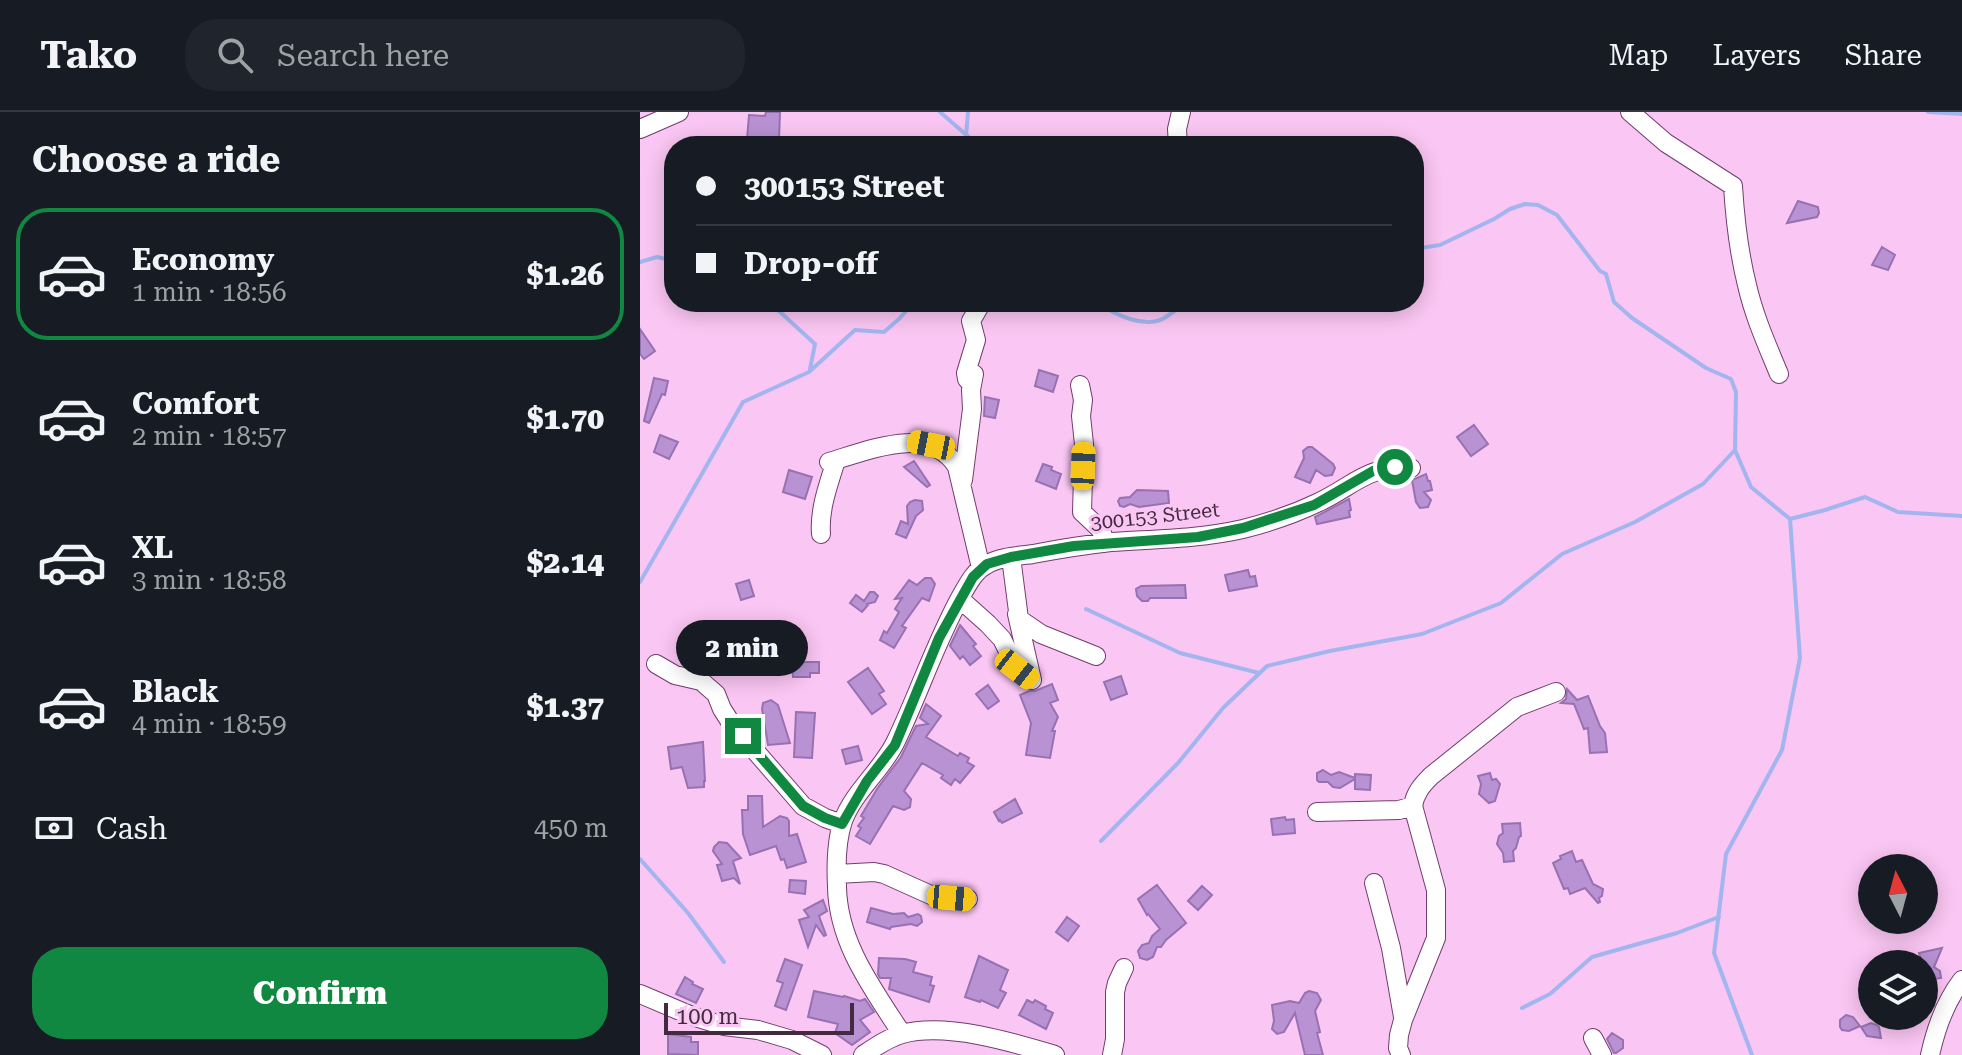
<!DOCTYPE html>
<meta charset="utf-8">
<style>
:root{--surface:#171b24;--page:#20242c;--text:#f1f3f6;--muted:#9ea1a6;--line:#363941;--accent:#118841}
body{margin:0;font-family:"Roboto Serif",serif;background:var(--page);color:var(--text);height:100vh;display:flex;flex-direction:column;font-size:30px;white-space:nowrap}
*{box-sizing:border-box;margin:0}
p{font-size:26px;color:var(--muted)}
.icon{flex:none;width:44px;height:44px;fill:none;stroke:currentColor;stroke-width:2;stroke-linecap:round;stroke-linejoin:round}
.map{position:relative;flex:1;overflow:hidden}
.panel{display:flex;flex-direction:column;background:var(--surface);width:640px}
.panel>*{flex:none}
.guide{position:absolute;left:24px;top:24px;width:760px;height:176px;border-radius:32px;box-shadow:0 4px 20px #0003;display:grid;align-content:center;height:176px;padding:0 32px;background:var(--surface)}
.needle{width:52px;rotate:354deg}
.buttons{position:absolute;left:1218px;top:742px;display:grid;gap:16px}
.buttons a{display:grid;place-items:center;width:80px;height:80px;border-radius:50%;background:var(--surface);box-shadow:0 4px 20px #0003;font-size:40px}
.scale{position:absolute;left:24px;bottom:20px;width:190px;box-sizing:border-box;padding-left:8px;border:4px solid #432a40;border-top:0;font-size:22px;line-height:28px;white-space:nowrap;color:#432a40;-webkit-text-stroke:6px #fac6f3;paint-order:stroke}
.end{position:absolute;width:36px;height:36px;margin:-18px;border:10px solid #118841;background:#fff;box-shadow:0 0 0 4px #fff}
.from{border-radius:50%}
.bubble{position:absolute;height:56px;border-radius:28px;background:var(--surface);box-shadow:0 4px 20px #0003;font-size:26px;font-weight:800;line-height:56px;text-align:center}
.car{position:absolute;width:24px;height:48px;margin:-24px -12px;border-radius:10px;box-shadow:0 0 6px 2px #0007;background:linear-gradient(#f5c518 24%,#345 0 40%,#f5c518 0 76%,#345 0 86%,#f5c518 0)}
.guide b{display:flex;align-items:center;gap:28px;height:76px;font-size:30px}
.guide b+b{border-top:2px solid var(--line)}
.guide i{width:20px;height:20px;background:var(--text)}
ul{padding:0;list-style:none}
li{display:flex;align-items:center;gap:24px;height:132px;margin:0 16px 12px;padding:0 16px;border:4px solid transparent;border-radius:32px}
li div{flex:1}
li b{display:block;font-size:30px}
li em{font-style:normal;font-weight:800}
li.selected{border-color:var(--accent)}
li>.icon{width:72px;height:72px;stroke-width:1.5}
h2{padding:0 32px;font-size:36px;line-height:96px}
.pay{display:flex;align-items:center;gap:20px;height:88px;padding:0 32px;font-size:30px}
.pay p{margin-inline-start:auto}
.cta{display:flex;gap:16px;margin-top:auto;padding:16px 32px}
.cta a{flex:1;height:92px;border-radius:32px;background:var(--accent);color:#fff;font-size:32px;font-weight:800;line-height:92px;text-align:center}
header{display:flex;align-items:center;gap:48px;box-sizing:border-box;height:112px;padding:0 40px;background:var(--surface);border-bottom:2px solid var(--line)}
header strong{font-size:38px}
nav{display:flex;gap:44px;margin-inline-start:auto;font-size:28px}
.search{width:560px;height:72px;background:var(--page);display:flex;align-items:center;gap:20px;box-sizing:border-box;padding:0 28px;border-radius:32px;color:var(--muted);font-size:30px}
main{display:flex;flex:1;min-height:0}
.map>svg:first-child{display:block}
</style>
<header>
<strong>Tako</strong>
<div class="search"><svg class="icon" aria-label="search" viewBox="0 0 24 24"><circle cx="10" cy="10" r="6"/><path d="M15 15l6 6"/></svg>Search here</div>
<nav><a>Map</a><a>Layers</a><a>Share</a></nav>
</header>
<main>
<section class="panel">
<h2>Choose a ride</h2>
<ul>
<li class="selected"><svg class="icon" aria-label="car" viewBox="0 0 24 24"><path d="M5 17H2v-5l4-1 3-4h7l3 4 3 1v5h-3M9 17h6M6 11h13"/><circle cx="7" cy="17" r="2"/><circle cx="17" cy="17" r="2"/></svg><div><b>Economy</b><p>1 min · 18:56</p></div><em>$1.26</em></li>
<li><svg class="icon" aria-label="car" viewBox="0 0 24 24"><path d="M5 17H2v-5l4-1 3-4h7l3 4 3 1v5h-3M9 17h6M6 11h13"/><circle cx="7" cy="17" r="2"/><circle cx="17" cy="17" r="2"/></svg><div><b>Comfort</b><p>2 min · 18:57</p></div><em>$1.70</em></li>
<li><svg class="icon" aria-label="car" viewBox="0 0 24 24"><path d="M5 17H2v-5l4-1 3-4h7l3 4 3 1v5h-3M9 17h6M6 11h13"/><circle cx="7" cy="17" r="2"/><circle cx="17" cy="17" r="2"/></svg><div><b>XL</b><p>3 min · 18:58</p></div><em>$2.14</em></li>
<li><svg class="icon" aria-label="car" viewBox="0 0 24 24"><path d="M5 17H2v-5l4-1 3-4h7l3 4 3 1v5h-3M9 17h6M6 11h13"/><circle cx="7" cy="17" r="2"/><circle cx="17" cy="17" r="2"/></svg><div><b>Black</b><p>4 min · 18:59</p></div><em>$1.37</em></li>
</ul>
<div class="pay"><svg class="icon" aria-label="cash" viewBox="0 0 24 24"><path d="M3 7h18v10H3z"/><circle cx="12" cy="12" r="2"/></svg>Cash<p>450 m</p></div>
<div class="cta"><a>Confirm</a></div>
</section>
<div class="map">
<svg width="1322" height="943" viewBox="0 0 1322 943">
<rect width="100%" height="100%" fill="#fac6f3"/>
<g fill="none" stroke-linecap="round" stroke-linejoin="round">
<path stroke="#a3b5ee" stroke-width="4" d="M300 0 339 34
M1288 0 1322 2
M326 24 328 0
M774 137 800 133 854 107 870 97 885 92 898 93 917 103 960 159 966 162 974 190 992 206 1066 256 1091 267 1096 280 1095 338 1111 375 1150 407 1185 398 1225 385 1258 400 1322 404
M0 150 17 145 34 149
M123 190 139 199 175 232 170 257
M458 190C474 203 507 218 526 205 534 200 540 194 548 190
M0 470 103 290 169 260 215 218 244 220 259 207 274 190
M446 497 540 541 619 561
M461 729 538 651 583 596 627 554 690 539 782 522 861 491 922 442 995 410 1063 372 1095 338
M0 747 48 801 84 850
M882 896 910 882 952 845 1037 821 1079 805
M1112 943 1074 841 1086 742 1142 638 1160 546 1150 407"/>
</g>
<path fill="#b992d4" stroke="#9771b1" stroke-width="2" d="M126 0H140L139 28 131 33 123 29 107 28 109 3 125 4Z
M1158 89 1178 95 1179 101 1177 105 1147 111Z
M1242 135 1255 143 1248 158 1232 153Z
M0 217 15 239 4 247 0 242Z
M399 258 418 264 413 280 395 274Z
M14 266 28 269 25 283 22 282 9 311 4 309Z
M345 285 359 288 355 306 344 304Z
M834 313 848 332 831 344 817 325Z
M20 323 38 330 29 347 14 340Z
M668 335H672L693 352 695 356 692 363 685 364 676 358 670 371 655 365 664 346 663 339Z
M274 349 290 373 287 375 264 355Z
M403 352 412 355 411 358 421 362 416 377 396 369Z
M149 358 172 365 165 387 143 380Z
M786 362 788 369H790L792 378 784 380 791 388 788 395 780 396 776 390 772 368Z
M497 378 528 379 529 391 499 395 490 392 484 395 480 394 478 389 480 386 490 385Z
M709 387 711 398 709 399 710 405 677 412 675 405Z
M275 388 282 389 283 398 276 404 266 426 256 422 261 409 268 412 267 394 270 390Z
M608 458 610 465 615 464 617 474 589 479 585 463Z
M285 466H291L295 472 289 489 282 486 262 514 266 516 254 536 240 528 244 519 247 521 259 500 255 497 262 486 255 487 269 468 277 473Z
M109 468 114 484 101 488 96 472Z
M545 473 546 486H510L508 489H502L497 484 496 477 501 474Z
M230 480H234L238 484 235 490 227 492 228 493 222 500 210 491 216 483 224 489Z
M320 513 336 532 333 534 341 544 330 553 323 544 320 547 310 534Z
M105 541 111 556 97 560 92 546Z
M152 547H163L164 550H179V561H170V565H153Z
M228 556 244 579 239 582 246 592 232 602 208 570Z
M481 564 487 582 471 588 464 570Z
M412 572 418 588 410 591 418 605 412 619H415L410 646 386 643 391 611 380 583 389 579H395Z
M348 573 359 589 348 597 336 582Z
M927 577 937 588 948 584 960 614 965 621 967 640 950 641 948 616 944 617 934 592 921 591 926 587Z
M131 588 138 593 150 631 128 633 122 597 123 591Z
M286 592 301 604 286 625 318 644 320 641 329 646 327 650 334 654 320 671 315 667 311 673 301 666 303 663 282 651 264 679 271 687 270 695 264 698 253 694 230 732 216 724 221 716 218 714 224 706 221 704 237 677 261 645 276 614 288 612 280 606Z
M156 600 175 601 172 646 154 645Z
M63 630 65 669H64V675L48 676 42 655 31 657 28 635Z
M218 634 222 648 206 652 202 638Z
M683 658 691 663 699 660 715 666V662L731 663 730 678 715 677V667L700 676 693 675 688 670H679L677 668V661Z
M850 661 852 668 856 667 860 672 855 689 849 691 839 682 841 672 838 664Z
M108 684H122L123 715 140 704 147 706 149 709V724L157 722 166 750 147 756 144 747 141 748 136 734 110 743 103 722 102 698H108Z
M375 687 382 701 362 711 360 708 359 709 354 700Z
M645 705 646 708 654 707 655 721 633 723 631 707Z
M880 711 881 724 879 725 876 736 873 739 874 749 864 750 863 741 857 732 859 724 863 721 862 712Z
M79 730 87 731 101 746 93 749 100 772 94 766 82 769 77 753 82 752 73 739 74 735Z
M932 739 936 750 942 748 953 772 963 777 962 784 959 786 960 790 958 791 945 776 930 782 928 776 924 777 913 751 921 747 920 744Z
M150 768 166 769 165 782 149 780Z
M517 773 546 811 526 828 521 835H517L513 845 507 848 500 846 498 839 502 833 509 831 512 824 520 817 508 802 507 803 498 787Z
M562 774 572 783 558 798 548 789Z
M183 788 187 799 179 804 186 823 184 824 176 813 168 835 159 808 169 805 164 798Z
M231 796 253 802 264 801 268 805 278 802 281 804 282 810 277 814 271 812 251 815 250 817 227 810Z
M427 805 439 814 428 829 416 820Z
M1302 836 1294 855 1300 859 1301 866 1294 867 1295 875H1285L1284 878V852H1282L1279 841Z
M339 844 368 858 360 878 366 881 358 896 341 888 340 890 325 885Z
M239 846 265 847 276 850 273 860 292 865 290 873 294 874 289 890 249 877 251 866H240L238 862Z
M145 847 162 853 146 898 135 894 143 871 137 869Z
M45 865 53 870 52 872 63 877 56 891 36 882Z
M174 879 203 885 204 884 220 889 225 887 234 900 220 908 230 920 212 933 195 921 198 912 168 905Z
M669 879 677 881 681 888 675 899 680 920 677 921 683 943H665L655 901 644 920 637 922 632 917 634 909 632 893 650 889 659 891 665 881Z
M387 888 393 891 395 888 406 894 405 897 413 901 406 917 379 903Z
M1206 903 1213 905 1220 914 1209 919 1202 918 1200 915V908Z
M1231 911 1237 913 1239 915 1241 926 1227 924 1221 915Z
M972 921 983 928V936L976 941H974L967 927Z
M28 922 51 925V930H58V943L28 942Z"/>
<g fill="none" stroke-linecap="round" stroke-linejoin="round">
<defs>
<path id="minor" d="M990 0 1026 31 1093 74C1095 107 1099 141 1107 173 1114 204 1127 233 1139 262
M0 17 39 0
M538 34 537 17 541 0
M331 272 327 267 326 261 336 228 331 209 342 190
M440 273 443 288 441 304 444 332 442 400 461 418 465 431
M189 350C227 339 291 311 317 355L341 456
M323 368 332 297 331 278 334 262
M181 422C179 396 189 372 196 348
M371 445 379 507 401 522 456 544
M320 487 348 512 362 527 377 557 392 568 377 502
M16 552 35 563 61 569 76 582 82 597 91 611 163 694 185 706 202 712
M677 700 759 698 773 694
M197 762 234 760 244 762 293 784 328 787
M734 771 751 836 763 905
M0 882 52 904 84 914 118 918 152 928 182 943
M262 922C233 877 198 831 197 775 196 755 196 729 203 709 214 679 243 657 256 629 279 581 295 532 320 486 327 474 334 459 346 453 359 445 378 444 393 442 419 437 444 433 471 430 515 427 559 427 603 417 627 411 654 402 677 391 714 374 726 353 771 356
M953 926 962 943
M223 943C235 935 248 926 262 922 306 910 372 930 415 943
M472 943 475 927V880L477 871 484 856
M761 943 758 936 759 923 763 908 796 826V778L773 694C775 681 782 673 791 664L877 595 916 580
M1290 943C1296 916 1305 890 1322 868"/>
</defs>
<use href="#minor" stroke="#733c6e" stroke-width="20"/>
<use href="#minor" stroke="#fff" stroke-width="18"/>
</g>
<g fill="none" stroke-linecap="round" stroke-linejoin="round">
<path stroke="#118841" stroke-width="10" d="M103 624 163 694 185 706 202 712 227 669 255 633 299 526 333 465 347 452 371 445 434 434 558 425 603 416 674 393 733 359 755 355"/>
</g>
<g text-anchor="middle" dominant-baseline="central" stroke-width="6" stroke-linejoin="round" paint-order="stroke">
<g font-size="20" fill="#432a40" stroke="#fac6f3">
<text transform="translate(515 404) rotate(-6)">300153 Street</text>
</g>
</g>
</svg>
<div class="buttons">
<a><svg class="needle" viewBox="-14 -14 28 28"><path d="M0-13l5 13h-10z" fill="#e53935"/><path d="M0 13l5-13h-10z" fill="#9ea1a6"/></svg></a>
<a><svg class="icon" aria-label="layers" viewBox="0 0 24 24"><path d="M12 4l9 5-9 5-9-5zM3 14l9 5 9-5"/></svg></a>
</div>
<div class="scale">100 m</div>
<i class="end from" style="left:755px;top:355px"></i>
<i class="end" style="left:103px;top:624px"></i>
<div class="bubble" style="left:36px;top:508px;width:132px">2 min</div>
<i class="car" style="left:291px;top:333px;rotate:281deg"></i>
<i class="car" style="left:443px;top:354px;rotate:2deg"></i>
<i class="car" style="left:377px;top:557px;rotate:128deg"></i>
<i class="car" style="left:311px;top:786px;rotate:95deg"></i>
<div class="guide">
<b><i class="from"></i>300153 Street</b>
<b><i></i>Drop-off</b>
</div>
</div>
</main>
